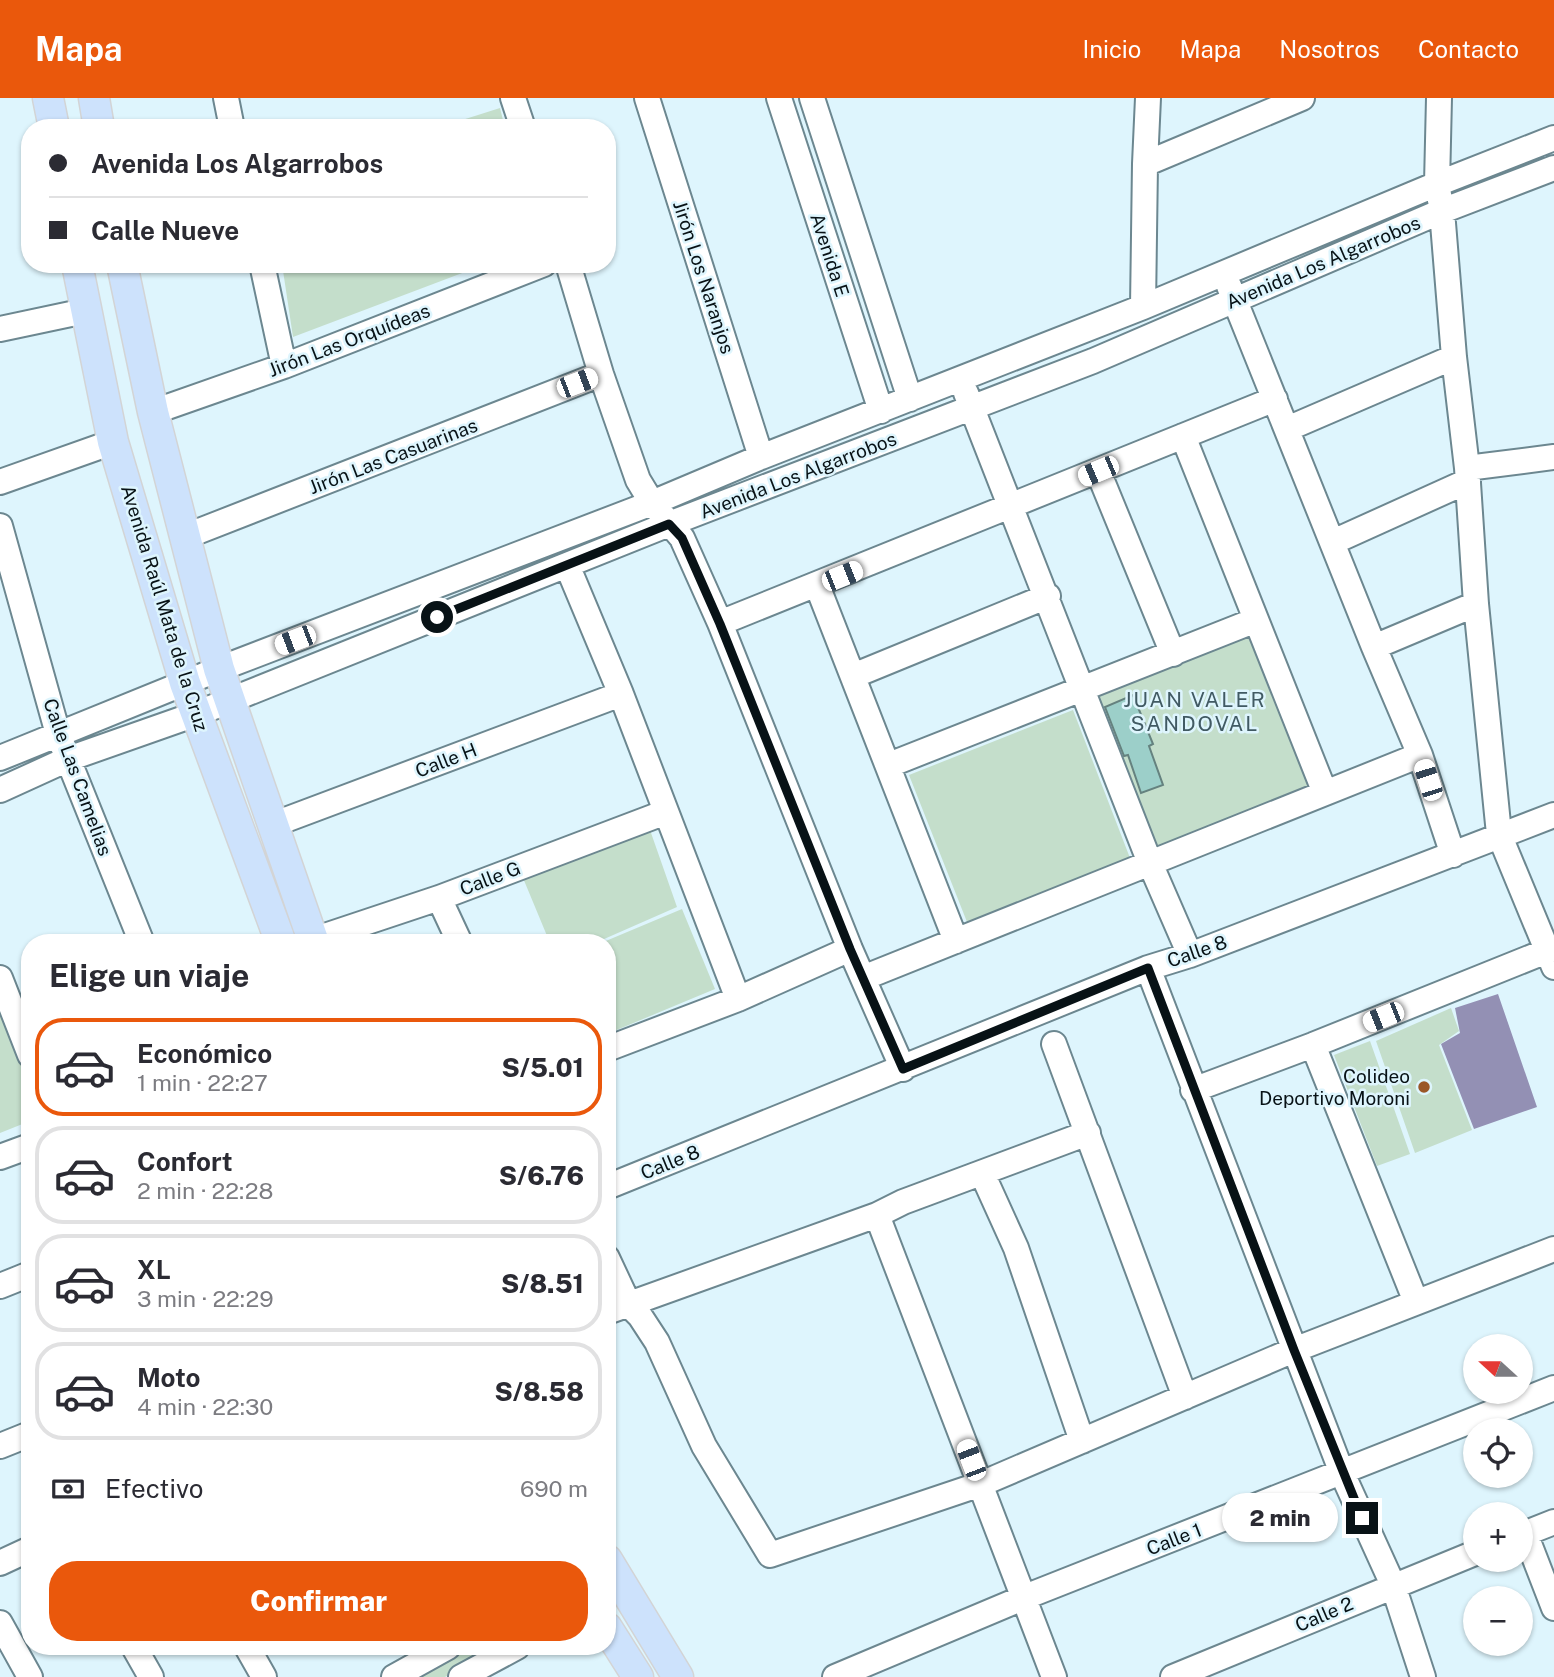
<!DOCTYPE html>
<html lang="es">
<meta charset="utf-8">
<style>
:root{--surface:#fff;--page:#f7f7f7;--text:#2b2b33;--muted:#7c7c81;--line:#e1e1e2;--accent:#ea580c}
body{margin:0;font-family:"Public Sans",sans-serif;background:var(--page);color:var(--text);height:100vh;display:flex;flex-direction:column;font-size:26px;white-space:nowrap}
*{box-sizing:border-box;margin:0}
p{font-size:23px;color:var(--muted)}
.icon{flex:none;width:38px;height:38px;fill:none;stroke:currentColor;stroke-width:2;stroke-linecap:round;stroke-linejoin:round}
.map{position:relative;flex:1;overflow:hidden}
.side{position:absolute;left:21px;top:836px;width:595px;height:721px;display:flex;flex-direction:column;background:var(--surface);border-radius:28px;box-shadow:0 2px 5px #0004}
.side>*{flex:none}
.top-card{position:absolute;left:21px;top:21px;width:595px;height:154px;border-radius:28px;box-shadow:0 2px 5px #0004;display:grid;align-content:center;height:154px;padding:0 28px;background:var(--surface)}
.needle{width:46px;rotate:291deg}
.buttons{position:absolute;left:1463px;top:1236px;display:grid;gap:14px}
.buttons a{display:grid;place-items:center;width:70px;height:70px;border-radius:50%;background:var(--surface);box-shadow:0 2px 5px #0004;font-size:35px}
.end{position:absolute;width:32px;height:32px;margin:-16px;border:9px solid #081216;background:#fff;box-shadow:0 0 0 4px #fff}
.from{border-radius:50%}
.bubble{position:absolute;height:49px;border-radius:24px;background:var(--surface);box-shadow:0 2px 5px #0004;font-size:23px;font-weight:800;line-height:49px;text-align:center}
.car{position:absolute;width:21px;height:42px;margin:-21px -10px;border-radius:9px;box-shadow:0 0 5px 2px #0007;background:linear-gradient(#fff 24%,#345 0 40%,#fff 0 76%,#345 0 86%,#fff 0)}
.top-card b{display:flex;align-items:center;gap:24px;height:66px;font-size:26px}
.top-card b+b{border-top:2px solid var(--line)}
.top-card i{width:18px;height:18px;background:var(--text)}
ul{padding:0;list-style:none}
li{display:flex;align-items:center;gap:21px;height:98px;margin:0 14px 10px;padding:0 14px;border:4px solid var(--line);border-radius:28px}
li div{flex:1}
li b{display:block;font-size:26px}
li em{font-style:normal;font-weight:800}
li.selected{border-color:var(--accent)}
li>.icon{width:63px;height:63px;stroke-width:1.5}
h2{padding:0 28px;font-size:32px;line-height:84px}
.pay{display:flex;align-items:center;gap:18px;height:77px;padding:0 28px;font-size:26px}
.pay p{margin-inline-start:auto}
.action{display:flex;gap:14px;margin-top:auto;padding:14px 28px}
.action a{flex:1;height:80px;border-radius:28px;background:var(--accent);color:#fff;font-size:28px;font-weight:800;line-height:80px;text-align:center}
header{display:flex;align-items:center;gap:42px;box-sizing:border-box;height:98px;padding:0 35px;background:var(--accent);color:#fff}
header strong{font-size:33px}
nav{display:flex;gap:38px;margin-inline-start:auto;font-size:24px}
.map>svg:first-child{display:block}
</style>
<header>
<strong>Mapa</strong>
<nav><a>Inicio</a><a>Mapa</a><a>Nosotros</a><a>Contacto</a></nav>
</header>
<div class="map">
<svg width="1554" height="1579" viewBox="0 0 1554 1579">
<rect width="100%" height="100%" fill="#def5fd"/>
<path fill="#c4decb" d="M500 10 505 30H437Z
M282 166H486L293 239Z
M1251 537 1311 690 1154 753 1095 600Z
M1073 612 1130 760 967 824 909 677Z
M650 732 677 809 595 845H550L523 780Z
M682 811 715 891 607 936V845H601Z
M1451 910 1459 933 1439 947 1472 1032 1415 1055 1376 943Z
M0 917 30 989V1023L0 1035Z
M1370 943 1410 1056 1377 1068 1334 957Z
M465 1549H500L445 1579H410Z"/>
<path fill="#9390b4" d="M1498 896 1537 1009 1474 1031 1441 946 1460 935 1455 910Z"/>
<path fill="#9ccfc9" stroke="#65827f" stroke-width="2" d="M1133 597 1153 646 1149 648 1163 687 1141 695 1128 657 1124 658 1105 609Z"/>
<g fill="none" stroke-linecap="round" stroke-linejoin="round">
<defs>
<path id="minor" d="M226 0 232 30
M513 0 523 30
M647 0 761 359
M779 0 881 313
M812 0 910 301
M1439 0 1437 86 1442 113 1454 259 1467 370 1476 506 1499 736 1554 869
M1145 66 1302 0
M262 166 284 268
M568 166 601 276 638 382 652 405 682 440 720 525 850 851 903 971
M1229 188 1374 549 1420 657 1453 757
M1143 209 1145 66 1148 0
M0 231 85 213
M966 295 1150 765 1190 857
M153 314 284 268 544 166
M1287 331 1454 259
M1183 338 1325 695
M1467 370 1554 359
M1098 373 1173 556
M0 384 113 344
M0 428 58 636 142 845
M184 439 601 276
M1333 444 1468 383
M567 467 621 596 738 901
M817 487 956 843
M720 525 1275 301
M1374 549 1476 506
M853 578 1048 498
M0 660 219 571 652 405 761 359 1143 209 1437 86 1554 40
M889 667 1256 522
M0 692 68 661 196 616 669 426 1093 263 1442 113 1554 70
M272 727 621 596
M439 800 460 845
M313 842 439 800 666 714
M1148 870 1342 1375 1393 1487 1423 1579
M0 880 30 957
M863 880 1420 657
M1054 946 1185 1299
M1313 947 1416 1204
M607 951 738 901 850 851
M1193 992 1313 947 1554 850
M0 1059 30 1048
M982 1075 1016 1150 1082 1343
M607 1089 1148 870 1190 857 1554 717
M877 1117 1054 1579
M607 1160 629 1207 640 1218 657 1244 704 1348 770 1457 981 1386 1294 1252 1554 1151
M0 1188 30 1176
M607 1214 877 1117 903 1104 1088 1035
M0 1348 30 1336
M1525 1435 1554 1510
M1521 1437 1554 1424
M0 1465 30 1451
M0 1525 30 1579
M134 1549 151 1579
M247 1549 264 1579
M394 1579 448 1549
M461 1579 517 1549
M835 1579 1025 1499 1554 1290
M1173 1579 1475 1455"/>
<path id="major" d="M48 0 54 30
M94 0 99 30
M77 166 113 344 185 585 281 845
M122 166 153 314 219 571 314 845
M607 1462 678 1579
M607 1530 638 1579"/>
</defs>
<use href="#minor" stroke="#6c8790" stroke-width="28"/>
<use href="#major" stroke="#d3d4d5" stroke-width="33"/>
<use href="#minor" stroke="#fff" stroke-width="24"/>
<use href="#major" stroke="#cde2fc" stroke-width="30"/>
</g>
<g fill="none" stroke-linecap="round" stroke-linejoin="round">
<path stroke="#081216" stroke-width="9" d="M437 519 669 426 682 440 720 526 850 851 903 971 1148 870 1294 1252 1362 1420"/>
</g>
<circle fill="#9a5728" stroke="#def5fd" stroke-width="2.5" cx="1424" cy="989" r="7"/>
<g text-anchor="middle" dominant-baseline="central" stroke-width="5" stroke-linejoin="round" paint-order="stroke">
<g font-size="19" fill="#081216" stroke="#def5fd">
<text transform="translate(830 157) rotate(72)">Avenida E</text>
<text transform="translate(1323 164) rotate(-23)">Avenida Los Algarrobos</text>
<text transform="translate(704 179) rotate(72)">Jirón Los Naranjos</text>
<text transform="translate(349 242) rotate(-21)">Jirón Las Orquídeas</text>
<text transform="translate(393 358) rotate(-21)">Jirón Las Casuarinas</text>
<text transform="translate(798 377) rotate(-21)">Avenida Los Algarrobos</text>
<text transform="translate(165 510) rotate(73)">Avenida Raúl Mata de la Cruz</text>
<text transform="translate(446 662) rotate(-21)">Calle H</text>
<text transform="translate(78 679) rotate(70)">Calle Las Camelias</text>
<text transform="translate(490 780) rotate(-21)">Calle G</text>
<text transform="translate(1197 853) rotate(-19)">Calle 8</text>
<text transform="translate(670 1064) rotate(-22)">Calle 8</text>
<text transform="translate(1174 1441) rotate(-21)">Calle 1</text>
<text transform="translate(1324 1516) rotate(-23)">Calle 2</text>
</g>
<g font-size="19" fill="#081216" stroke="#def5fd" text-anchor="end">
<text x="1410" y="978">Colideo<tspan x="1410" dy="22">Deportivo Moroni</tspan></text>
</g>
<g font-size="21" letter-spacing="2" fill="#415a63" stroke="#def5fd">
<text x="1195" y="601">JUAN VALER<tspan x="1195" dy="24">SANDOVAL</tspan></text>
</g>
</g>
</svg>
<div class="buttons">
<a><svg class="needle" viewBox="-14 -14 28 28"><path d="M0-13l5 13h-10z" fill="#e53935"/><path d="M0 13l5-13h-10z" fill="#7c7c81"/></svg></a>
<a><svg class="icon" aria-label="locate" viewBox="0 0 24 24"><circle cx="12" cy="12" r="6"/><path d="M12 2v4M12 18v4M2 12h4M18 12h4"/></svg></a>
<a>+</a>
<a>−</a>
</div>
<i class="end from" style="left:437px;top:519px"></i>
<i class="end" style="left:1362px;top:1420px"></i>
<div class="bubble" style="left:1222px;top:1395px;width:116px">2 min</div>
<i class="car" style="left:577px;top:285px;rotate:69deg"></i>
<i class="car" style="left:1098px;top:373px;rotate:247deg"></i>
<i class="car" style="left:842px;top:478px;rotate:68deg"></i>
<i class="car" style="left:295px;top:542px;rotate:249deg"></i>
<i class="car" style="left:1428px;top:682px;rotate:342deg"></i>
<i class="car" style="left:1383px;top:919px;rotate:248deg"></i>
<i class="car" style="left:971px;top:1362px;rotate:339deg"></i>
<div class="top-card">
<b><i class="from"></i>Avenida Los Algarrobos</b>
<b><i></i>Calle Nueve</b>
</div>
<section class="side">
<h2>Elige un viaje</h2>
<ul>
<li class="selected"><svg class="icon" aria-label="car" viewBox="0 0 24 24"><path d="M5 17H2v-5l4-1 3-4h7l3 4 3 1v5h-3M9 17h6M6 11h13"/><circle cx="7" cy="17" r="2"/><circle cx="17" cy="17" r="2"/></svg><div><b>Económico</b><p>1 min · 22:27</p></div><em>S/5.01</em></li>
<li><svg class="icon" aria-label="car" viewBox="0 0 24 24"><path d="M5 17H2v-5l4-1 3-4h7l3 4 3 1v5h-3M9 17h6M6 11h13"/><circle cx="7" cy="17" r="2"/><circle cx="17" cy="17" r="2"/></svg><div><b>Confort</b><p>2 min · 22:28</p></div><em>S/6.76</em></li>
<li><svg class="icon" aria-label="car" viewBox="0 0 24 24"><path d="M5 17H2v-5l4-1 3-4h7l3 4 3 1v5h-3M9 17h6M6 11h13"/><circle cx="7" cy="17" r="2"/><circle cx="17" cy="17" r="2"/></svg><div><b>XL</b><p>3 min · 22:29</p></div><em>S/8.51</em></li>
<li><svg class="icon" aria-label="car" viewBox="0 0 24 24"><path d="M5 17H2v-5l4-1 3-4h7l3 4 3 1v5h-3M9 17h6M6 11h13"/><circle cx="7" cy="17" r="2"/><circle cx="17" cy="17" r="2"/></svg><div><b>Moto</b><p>4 min · 22:30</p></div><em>S/8.58</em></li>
</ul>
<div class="pay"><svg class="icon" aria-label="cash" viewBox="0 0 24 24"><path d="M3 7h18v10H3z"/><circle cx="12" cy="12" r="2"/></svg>Efectivo<p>690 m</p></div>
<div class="action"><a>Confirmar</a></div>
</section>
</div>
